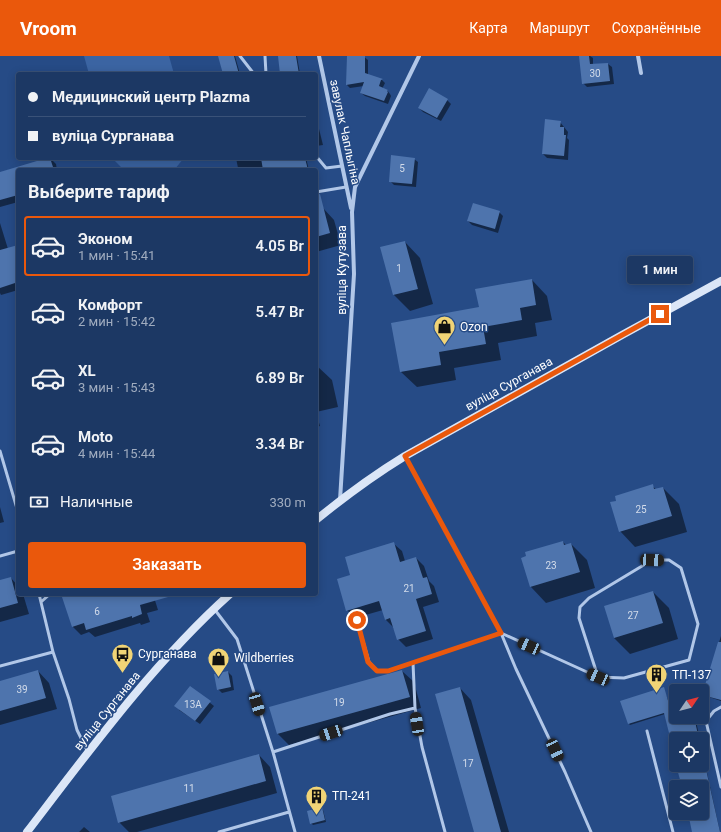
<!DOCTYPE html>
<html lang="ru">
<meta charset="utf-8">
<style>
:root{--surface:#1c3864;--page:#253f6a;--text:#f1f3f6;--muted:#a0acbf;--line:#3a5278;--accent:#ea580c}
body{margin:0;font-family:Roboto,sans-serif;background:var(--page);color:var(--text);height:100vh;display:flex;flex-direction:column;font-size:15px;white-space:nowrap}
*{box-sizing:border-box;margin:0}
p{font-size:13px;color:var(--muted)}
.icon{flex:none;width:22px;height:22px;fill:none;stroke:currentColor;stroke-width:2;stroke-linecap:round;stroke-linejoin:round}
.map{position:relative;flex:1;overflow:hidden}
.panel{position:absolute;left:16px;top:112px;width:302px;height:428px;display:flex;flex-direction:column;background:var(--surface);border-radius:4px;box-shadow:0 2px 10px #0003,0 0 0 1px var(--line)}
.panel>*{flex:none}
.top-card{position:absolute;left:16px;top:16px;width:302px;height:88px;border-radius:4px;box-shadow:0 2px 10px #0003,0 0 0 1px var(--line);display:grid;align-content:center;height:88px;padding:0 12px;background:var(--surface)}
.needle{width:26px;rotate:55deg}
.controls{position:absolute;left:669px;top:628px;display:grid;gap:8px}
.controls a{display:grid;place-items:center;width:40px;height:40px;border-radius:4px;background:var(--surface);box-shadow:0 2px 10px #0003,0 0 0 1px var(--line);font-size:20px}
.end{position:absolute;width:18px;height:18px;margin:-9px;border:5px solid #ea580c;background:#fff;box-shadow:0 0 0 2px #fff}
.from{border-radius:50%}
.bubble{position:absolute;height:28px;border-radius:4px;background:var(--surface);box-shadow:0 2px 10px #0003,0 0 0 1px var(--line);font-size:13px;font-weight:600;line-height:28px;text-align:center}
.car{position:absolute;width:12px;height:24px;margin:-12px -6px;border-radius:5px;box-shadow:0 0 3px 1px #0007;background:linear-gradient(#222 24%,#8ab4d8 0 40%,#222 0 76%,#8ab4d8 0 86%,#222 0)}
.top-card b{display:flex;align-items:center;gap:14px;height:38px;font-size:15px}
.top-card b+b{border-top:1px solid var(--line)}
.top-card i{width:10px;height:10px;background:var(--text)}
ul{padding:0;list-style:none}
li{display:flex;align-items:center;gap:12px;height:60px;margin:0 8px 6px;padding:0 4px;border:2px solid transparent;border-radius:4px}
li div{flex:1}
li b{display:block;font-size:15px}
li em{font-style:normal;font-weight:600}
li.current{border-color:var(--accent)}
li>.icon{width:36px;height:36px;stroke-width:1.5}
h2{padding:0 12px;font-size:18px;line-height:48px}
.pay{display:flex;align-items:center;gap:10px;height:44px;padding:0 12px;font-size:15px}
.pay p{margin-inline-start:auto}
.button{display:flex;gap:8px;margin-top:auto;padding:8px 12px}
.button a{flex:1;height:46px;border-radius:4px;background:var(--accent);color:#fff;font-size:16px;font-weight:600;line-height:46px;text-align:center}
header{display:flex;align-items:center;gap:24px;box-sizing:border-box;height:56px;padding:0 20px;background:var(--accent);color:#fff}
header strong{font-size:19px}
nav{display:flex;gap:22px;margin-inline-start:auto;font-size:14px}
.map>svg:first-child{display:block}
</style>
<header>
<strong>Vroom</strong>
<nav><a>Карта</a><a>Маршрут</a><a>Сохранённые</a></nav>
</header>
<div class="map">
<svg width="721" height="776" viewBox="0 0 721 776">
<rect width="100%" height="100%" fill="#264b86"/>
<path fill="#3b64a2" d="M84 0H169L174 18H89Z
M112 102H184L174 114H124Z"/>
<path fill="#0007" d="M219 0H235L240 18H224Z
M279 0H297L300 18H281Z
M348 0H363L368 4V19L382 24 385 27 382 33 387 34 390 38 391 40 388 48 365 40 361 37 364 30 350 32 347 29Z
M580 0H590L593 2V9L608 8 612 11 614 28 587 31 583 27Z
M447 44 451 48 441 65 423 56 419 52Z
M316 61 323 89 316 90Z
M560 66 568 76 567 82 569 84 568 104 547 102 543 98Z
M50 102 56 108 57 114H18V146L0 151V117Z
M236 102H306L309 114H264V112L240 113 238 112Z
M414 103 418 106 416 131 394 129 390 125Z
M323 152 334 164 341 189 316 196V153Z
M499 156 503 160 498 177 472 169 468 165Z
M0 167 8 193 18 190V234L1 239 0 237Z
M405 186 420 202 433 248 410 255 394 239 381 192Z
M532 224 547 240 552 264 535 267 537 280 498 287 501 304 454 312 456 324 417 331 401 316 480 252Z
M316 309 332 324 338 351 316 356 320 370 316 371Z
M652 430 657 434 663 432 679 448 687 476 635 491 620 475Z
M0 451 4 466 0 467Z
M563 486 567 490 571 488 587 504 595 532 546 547 531 531 522 503Z
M394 488 402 495 405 505 416 502 424 510 429 525 434 530 439 546 423 551 433 583 406 591 398 583 393 571 385 563 383 554 355 562 347 554 351 520Z
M11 522 18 530V538H23L29 558 0 566V525Z
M653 536 669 552 678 583 630 598 614 582Z
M75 538H153L158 554 147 557 150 566 141 569 140 567 95 581 89 576 81 579 73 571Z
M721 580V645L703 639Z
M38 615 49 627 57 653 0 669V626Z
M402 615 414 626 421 652 289 689 277 677Z
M228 616 232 620 234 634 222 637 218 633Z
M190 631 214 650 200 668 179 654Z
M460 632 471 644 509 776H475Z
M663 632 670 649 676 648V661H695L700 683H676V703L665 658 630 669 629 668Z
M702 694 720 776H693L689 757H702V731H683L677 709H702Z
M259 699 270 711 277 737 137 776H129L119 766Z
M321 752 323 754 326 766 313 769 311 767Z
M84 771 90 776H79Z"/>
<path fill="#4e74ad" d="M218 0H234L239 18H223Z
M278 0H296L299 18H280Z
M347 0H365V17L383 23 381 24 379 30 388 34 387 35 388 36 384 45 360 37 364 26 346 29Z
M579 0H589L590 8 608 7 610 25 582 28Z
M429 32 448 43 437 62 418 52Z
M545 63 561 65 560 71H564V79H566L564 100 542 98Z
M391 99 415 102 412 128 389 126Z
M47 102H50L54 114H18V139L0 144V116Z
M261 102H305L308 114H263Z
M320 138 330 177 316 181V139Z
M473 147 500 155 495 173 467 165Z
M405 185 418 233 393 239 380 191Z
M18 189V226L0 232V194Z
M532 223 536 249 520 252 522 264 483 271 486 288 439 296 441 309 400 316 391 267 479 251 475 233Z
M653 428 654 433 663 431 672 460 619 476 610 446 616 445 615 440Z
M563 485 564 489 571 487 580 516 530 531 521 502 526 500 525 496Z
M394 486 400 506 416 501 423 522 427 521 432 538 416 543 426 575 397 584 390 562 385 564 379 545 346 555 337 523 350 519 345 501Z
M11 521 18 547 0 552V524Z
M653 535 663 567 614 582 604 550Z
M72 538H168V541L140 549 142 558 132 562V560L86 574 84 567 72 571 62 541Z
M718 586H721V644L702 639Z
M38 614 46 642 0 655V625Z
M402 614 410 641 277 678 269 651Z
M228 615 231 631 217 634 214 618Z
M190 630 211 645 195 665 174 650Z
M460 631 501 776H474L435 638Z
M664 631 669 648 676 647V661H694L699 683H676V688L672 689 664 657 628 668 620 645Z
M259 698 266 725 118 767 111 740Z
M676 709H705L720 776H692L688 757H702V731H682Z
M322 751 325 764 310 768 307 755Z"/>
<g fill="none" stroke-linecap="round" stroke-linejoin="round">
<path stroke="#b1c7e8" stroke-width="3" d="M240 0 254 18
M265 0 266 18
M316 100 326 112 342 110
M316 136 346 131
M0 395 18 456
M406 402 501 577 516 613 565 716 591 776
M0 500 18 495
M39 538 53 596 69 643 77 674 87 694
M41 546 50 538
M215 554 237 583 273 696 295 776
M355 558 369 606 377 615H388L501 577 598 621 624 622 689 604 698 568 681 512 669 504H652L589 542 580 551 579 562 598 621
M413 607 415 652
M0 610 53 596
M721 651 714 655 706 665 721 731
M647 675 673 776
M273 696 390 658 415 652 422 691 445 776
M219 776 289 756"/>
<path stroke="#b1c7e8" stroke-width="4" d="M319 0 351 152
M638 0 641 17
M340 444 354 218 352 156 355 131 419 0"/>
<path stroke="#dbe6f7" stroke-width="8" d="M316 464C344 441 374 419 405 400L622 279 721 225
M27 776C89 695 154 606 230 538"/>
</g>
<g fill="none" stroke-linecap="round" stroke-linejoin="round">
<path stroke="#ea580c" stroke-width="5" d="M357 564 368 606 377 615H388L501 577 405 400 660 258"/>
</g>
<defs>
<symbol id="shop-pin" viewBox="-11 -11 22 30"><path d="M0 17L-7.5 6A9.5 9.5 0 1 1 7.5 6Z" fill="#f1d476" stroke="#264b86"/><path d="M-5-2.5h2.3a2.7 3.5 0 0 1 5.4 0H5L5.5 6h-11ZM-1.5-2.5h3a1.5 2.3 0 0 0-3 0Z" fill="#111"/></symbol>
<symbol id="bus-pin" viewBox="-11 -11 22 30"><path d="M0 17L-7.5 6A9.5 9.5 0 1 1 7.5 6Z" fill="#f1d476" stroke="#264b86"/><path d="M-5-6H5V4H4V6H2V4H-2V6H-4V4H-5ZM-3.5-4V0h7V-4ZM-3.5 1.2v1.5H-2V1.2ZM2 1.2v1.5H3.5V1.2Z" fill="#111"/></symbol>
<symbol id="building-pin" viewBox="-11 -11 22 30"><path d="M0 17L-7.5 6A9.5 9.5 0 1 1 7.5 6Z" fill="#f1d476" stroke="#264b86"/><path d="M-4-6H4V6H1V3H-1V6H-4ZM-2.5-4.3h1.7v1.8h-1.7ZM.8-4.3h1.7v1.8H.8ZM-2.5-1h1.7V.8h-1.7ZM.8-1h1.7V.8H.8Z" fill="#111"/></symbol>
</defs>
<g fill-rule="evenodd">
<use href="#shop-pin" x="432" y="258" width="25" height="34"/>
<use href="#bus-pin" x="110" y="586" width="25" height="34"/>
<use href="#shop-pin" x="206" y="590" width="25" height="34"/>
<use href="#building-pin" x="644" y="606" width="25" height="34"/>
<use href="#building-pin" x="304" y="728" width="25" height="34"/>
</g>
<g text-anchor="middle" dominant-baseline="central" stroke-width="3" stroke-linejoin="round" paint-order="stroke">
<g font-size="10" fill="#d3dcea">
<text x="595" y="17">30</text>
<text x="402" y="112">5</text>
<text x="399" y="212">1</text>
<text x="641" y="453">25</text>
<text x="551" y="509">23</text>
<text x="409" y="532">21</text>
<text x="97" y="555">6</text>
<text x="633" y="559">27</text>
<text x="22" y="633">39</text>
<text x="339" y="646">19</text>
<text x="193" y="648">13А</text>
<text x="468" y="707">17</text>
<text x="189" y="732">11</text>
</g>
<g font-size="12" fill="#fff" stroke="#264b86">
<text transform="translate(345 76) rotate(78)">завулак Чаплыгіна</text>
<text transform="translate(342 214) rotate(-90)">вуліца Кутузава</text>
<text transform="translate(509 328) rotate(-29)">вуліца Сурганава</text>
<text transform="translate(107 655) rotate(-51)">вуліца Сурганава</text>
</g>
<g font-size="12" fill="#fff" stroke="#264b86" text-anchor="start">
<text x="460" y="271">Ozon</text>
<text x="138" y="598">Сурганава</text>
<text x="234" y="602">Wildberries</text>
<text x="672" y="619">ТП-137</text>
<text x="332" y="740">ТП-241</text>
</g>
</g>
</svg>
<div class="controls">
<a><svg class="needle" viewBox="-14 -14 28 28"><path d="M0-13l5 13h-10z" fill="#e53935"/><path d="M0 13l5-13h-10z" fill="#a0acbf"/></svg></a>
<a><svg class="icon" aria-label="locate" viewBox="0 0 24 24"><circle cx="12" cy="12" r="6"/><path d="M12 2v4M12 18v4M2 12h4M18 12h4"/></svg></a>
<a><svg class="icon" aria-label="layers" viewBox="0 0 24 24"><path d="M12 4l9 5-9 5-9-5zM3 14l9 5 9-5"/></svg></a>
</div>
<i class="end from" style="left:357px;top:564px"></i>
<i class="end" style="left:660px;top:258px"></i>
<div class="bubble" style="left:627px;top:200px;width:66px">1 мин</div>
<i class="car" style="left:652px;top:504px;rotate:93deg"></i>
<i class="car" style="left:529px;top:590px;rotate:294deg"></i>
<i class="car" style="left:598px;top:621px;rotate:294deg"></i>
<i class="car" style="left:257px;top:648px;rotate:163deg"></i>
<i class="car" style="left:417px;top:668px;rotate:351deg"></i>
<i class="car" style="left:331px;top:677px;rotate:252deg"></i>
<i class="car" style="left:555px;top:694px;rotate:155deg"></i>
<div class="top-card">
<b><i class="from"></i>Медицинский центр Plazma</b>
<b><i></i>вуліца Сурганава</b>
</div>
<section class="panel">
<h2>Выберите тариф</h2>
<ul>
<li class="current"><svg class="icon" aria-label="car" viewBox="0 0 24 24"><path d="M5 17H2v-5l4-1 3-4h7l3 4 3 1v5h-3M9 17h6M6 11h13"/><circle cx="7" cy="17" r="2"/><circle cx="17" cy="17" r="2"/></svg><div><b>Эконом</b><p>1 мин · 15:41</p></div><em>4.05 Br</em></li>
<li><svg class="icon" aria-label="car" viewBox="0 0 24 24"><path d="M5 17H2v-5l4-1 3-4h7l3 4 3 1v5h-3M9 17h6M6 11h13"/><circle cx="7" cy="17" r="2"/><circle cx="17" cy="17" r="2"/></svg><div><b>Комфорт</b><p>2 мин · 15:42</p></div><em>5.47 Br</em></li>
<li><svg class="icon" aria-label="car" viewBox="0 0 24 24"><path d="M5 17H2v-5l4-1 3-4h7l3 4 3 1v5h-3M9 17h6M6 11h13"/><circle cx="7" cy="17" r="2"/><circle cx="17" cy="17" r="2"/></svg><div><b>XL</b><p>3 мин · 15:43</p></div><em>6.89 Br</em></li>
<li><svg class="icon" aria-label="car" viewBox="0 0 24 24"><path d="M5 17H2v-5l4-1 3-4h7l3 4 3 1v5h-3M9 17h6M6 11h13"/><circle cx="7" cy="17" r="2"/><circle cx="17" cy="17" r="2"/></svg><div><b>Moto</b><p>4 мин · 15:44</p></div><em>3.34 Br</em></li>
</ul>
<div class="pay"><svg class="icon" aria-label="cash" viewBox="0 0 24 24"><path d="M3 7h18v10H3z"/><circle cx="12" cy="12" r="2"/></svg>Наличные<p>330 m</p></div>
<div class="button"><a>Заказать</a></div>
</section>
</div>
